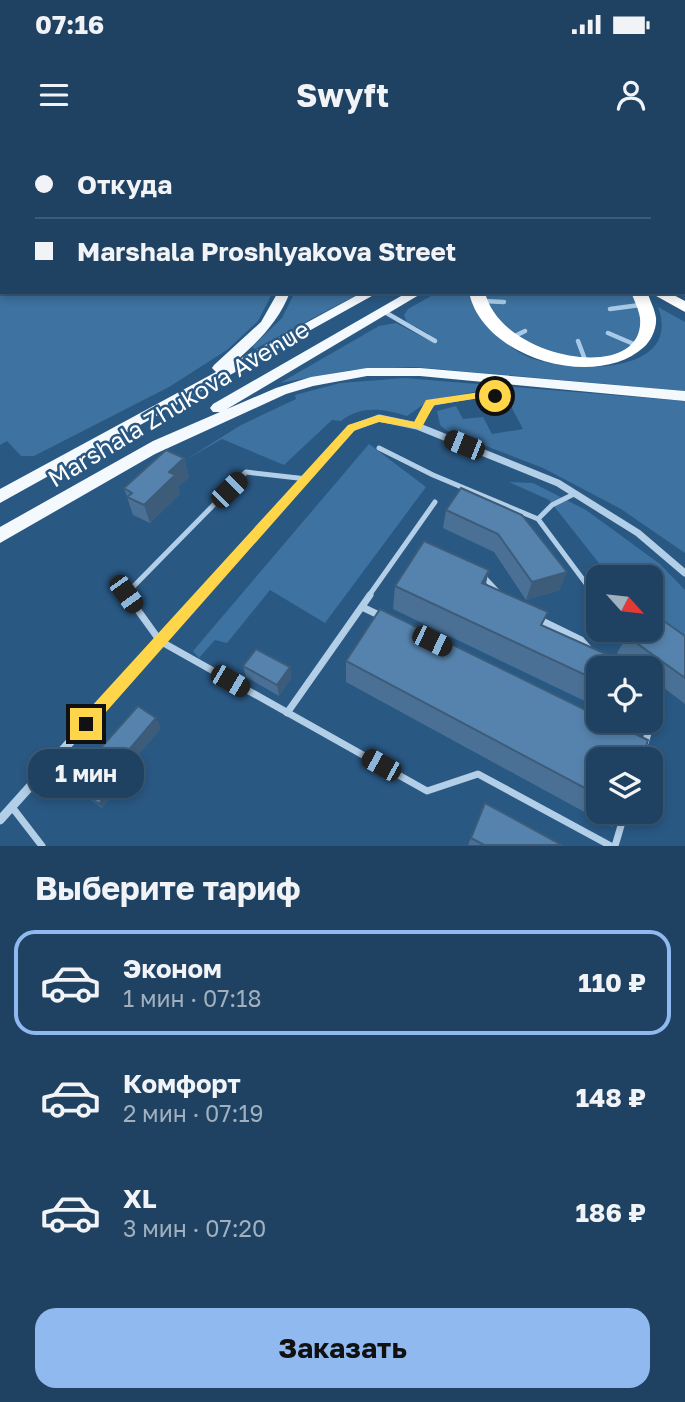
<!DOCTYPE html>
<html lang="ru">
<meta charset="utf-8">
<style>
:root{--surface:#1f4262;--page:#2c4d6b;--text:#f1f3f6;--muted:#a1b0be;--line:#3c5b77;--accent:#90b9f0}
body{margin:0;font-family:"Golos Text",sans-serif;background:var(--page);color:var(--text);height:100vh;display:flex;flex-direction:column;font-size:26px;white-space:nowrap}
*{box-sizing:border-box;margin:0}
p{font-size:23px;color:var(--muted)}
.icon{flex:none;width:38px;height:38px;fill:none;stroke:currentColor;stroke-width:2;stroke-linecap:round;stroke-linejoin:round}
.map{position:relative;height:706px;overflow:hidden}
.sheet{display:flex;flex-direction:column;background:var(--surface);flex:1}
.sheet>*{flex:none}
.banner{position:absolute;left:0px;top:0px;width:686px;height:154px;box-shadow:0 4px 10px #0003,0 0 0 2px var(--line);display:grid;align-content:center;height:154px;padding:0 35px;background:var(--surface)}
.needle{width:46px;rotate:117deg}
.buttons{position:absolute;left:586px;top:425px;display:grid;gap:14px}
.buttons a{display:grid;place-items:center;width:77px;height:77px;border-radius:14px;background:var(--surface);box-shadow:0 4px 10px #0003,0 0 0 2px var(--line);font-size:35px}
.end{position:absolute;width:32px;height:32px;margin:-16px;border:9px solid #ffd54a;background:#111;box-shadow:0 0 0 4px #111}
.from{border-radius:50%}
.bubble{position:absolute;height:49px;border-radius:21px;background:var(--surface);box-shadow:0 4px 10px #0003,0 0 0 2px var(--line);font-size:23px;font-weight:700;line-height:49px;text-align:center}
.car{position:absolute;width:21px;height:42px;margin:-21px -10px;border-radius:9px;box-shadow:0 0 5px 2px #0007;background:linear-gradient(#222 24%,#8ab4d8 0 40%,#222 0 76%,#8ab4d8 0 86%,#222 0)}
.banner b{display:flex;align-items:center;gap:24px;height:66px;font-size:26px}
.banner b+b{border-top:2px solid var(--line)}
.banner i{width:18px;height:18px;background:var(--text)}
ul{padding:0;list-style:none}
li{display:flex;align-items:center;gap:21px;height:105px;margin:0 14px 10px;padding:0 21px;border:4px solid transparent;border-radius:21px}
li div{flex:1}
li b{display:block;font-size:26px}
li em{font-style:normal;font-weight:700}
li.selected{border-color:var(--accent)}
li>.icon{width:63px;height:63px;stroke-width:1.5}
h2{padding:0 35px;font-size:32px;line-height:84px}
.action{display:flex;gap:14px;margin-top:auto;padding:14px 35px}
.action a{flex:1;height:80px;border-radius:21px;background:var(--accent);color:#111;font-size:28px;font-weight:700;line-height:80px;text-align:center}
.status{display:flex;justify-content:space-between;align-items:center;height:49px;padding:0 35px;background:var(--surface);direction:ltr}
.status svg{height:19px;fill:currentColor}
header{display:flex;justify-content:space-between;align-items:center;height:91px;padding:0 35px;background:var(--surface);font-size:32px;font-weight:700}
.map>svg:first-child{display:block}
</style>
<div class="status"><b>07:16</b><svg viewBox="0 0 49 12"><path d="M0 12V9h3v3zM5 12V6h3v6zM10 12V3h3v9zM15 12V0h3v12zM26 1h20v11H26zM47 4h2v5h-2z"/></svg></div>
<header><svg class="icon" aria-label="menu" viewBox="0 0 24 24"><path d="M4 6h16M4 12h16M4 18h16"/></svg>Swyft<svg class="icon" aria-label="person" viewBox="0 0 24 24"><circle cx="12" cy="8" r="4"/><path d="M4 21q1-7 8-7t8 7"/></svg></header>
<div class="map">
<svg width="685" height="706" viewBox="0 0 685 706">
<rect width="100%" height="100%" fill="#295883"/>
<path fill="#3e72a0" d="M0 0 240 2H2V152H273L258 181 227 210 169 247 34 316H21L7 301 0 305Z
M295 152H362L255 209 252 207 282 178Z
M438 152H471C485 176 497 200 522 214 559 234 685 239 658 167L685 182V251L414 227 351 230 280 243 379 186 396 183 425 198 429 194 407 182 404 175 408 169Z
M484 152H631L651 180C644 189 636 204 627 210 592 233 529 211 502 185 494 177 489 163 484 152Z
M405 238 685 261V413L621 369 543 328 447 291 440 285 437 271 456 266 463 279 483 277 492 294 523 289 505 255 485 250 430 260 407 276C383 269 362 265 341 281L332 280 284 325 222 299 185 320 241 285 296 259 295 255 340 243Z
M369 304 426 347 325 483 270 450 227 503 215 500 199 518 193 511Z
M509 342 533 343 586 370 660 424 685 450V517L651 490V438L610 437 549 360Z"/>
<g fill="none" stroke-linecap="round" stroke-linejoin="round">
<path stroke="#a8cae7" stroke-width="3.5" d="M452 1 458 2
M569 1 572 0"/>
<path stroke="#a8cae7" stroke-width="4.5" d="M483 161 504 162
M610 169 640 165
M608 193 636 205
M513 197 525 191
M578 201 584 217"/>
<path stroke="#b3cee7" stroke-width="4.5" d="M383 171 435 201
M429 264 487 254 495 256 501 264"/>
<path stroke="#b3cee7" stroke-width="5" d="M500 263 504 269
M417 286 433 263
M379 308 433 335 538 379
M574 354 552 365 538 379 596 457
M483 436 498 452
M128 457 126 454 246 332 307 339
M368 457 435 362"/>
<path stroke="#b3cee7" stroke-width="7" d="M127 455 160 501 427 651 478 634 611 706
M594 455 598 460
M362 467 383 477
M540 480 581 500 588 508
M287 573 370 455
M645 581 650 587 645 603
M12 667 42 706
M615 706 625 672"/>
<path stroke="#b3cee7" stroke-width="7" d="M200 457 352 288 379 278 417 286 558 343 638 393 685 433"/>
<path stroke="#b3cee7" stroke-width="9" d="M0 680 202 455"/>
<path fill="#f4f9fe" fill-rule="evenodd" d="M242 0H252V2H243Z
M442 0H452L442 2Z
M578 0H590L591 2H580Z
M684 50H685V56H684Z
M684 110H685V118H684Z
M684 125H685V133H684Z
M278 152H290C279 181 259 201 236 221L363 152H379L0 363V349L216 232 212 228 214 225 261 182Z
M408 152H424L227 269 276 248 311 237 367 228H420L685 251V261L420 236H367L313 246 286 254 155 314 0 403V387L153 301 220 272H213L210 268 213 264Z"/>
<path fill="#fff" fill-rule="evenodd" d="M226 0H239L240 2H228Z
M333 0H347L348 2H335Z
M371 0H385L386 2H373Z
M652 0H665L651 2Z
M684 3H685V9H684Z
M685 30V38L684 39V31Z
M684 138H685V148L684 147Z
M469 152H485C500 220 646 245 640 178 639 170 634 160 631 152H647C650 160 655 170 656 178 657 188 651 201 644 207 596 251 482 218 469 152Z
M649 152H668L685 161V172Z"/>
</g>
<path fill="#4a7195" d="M184 318 189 337 178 347 180 354 150 383 133 375 124 348Z
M461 348 560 450 526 460 494 412 443 388 446 370Z
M489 430 486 444 548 472 542 485 598 528V556L593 565 393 469 395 446Z
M627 496H685V564L651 538V528H638L617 513Z
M346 521 598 620V672H625L612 687 346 542Z
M243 526 290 527 291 538 279 556 246 537Z
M161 588 122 634 104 621 98 611Z
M120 645 102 668 88 658 85 654Z
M485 663 562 705H468Z"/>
<path fill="#3c5c79" d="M184 318 189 337 178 347 180 354 150 383 144 365 169 332Z
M489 430 483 453 482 443Z
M567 432 560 450 526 460 532 442Z
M290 527 291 538 279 556 277 545Z
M156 578 161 588 122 634 116 625Z
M117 640 120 645 102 668 99 664Z"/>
<path fill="#5683ad" stroke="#3c5c79" stroke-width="2" d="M166 310 184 318 169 332 175 335 144 365 127 357 132 353 124 348Z
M461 348 522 375 567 432 532 442 498 394 446 370Z
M424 401 489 430 482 443 548 472 541 485 615 518 611 528H598V541L395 446Z
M380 469 598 576V581H608L648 600 642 620H598V655L346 521Z
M651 472 685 496V538L627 496 632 490H651Z
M256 509 290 527 277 545 243 526Z
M138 566 156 578 116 625 98 611Z
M103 631 117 640 99 664 85 654Z
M485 663 562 705H484L471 698Z"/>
<path fill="#ffd54a" d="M487 251 499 256 495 259 487 257 434 265 421 289 379 282 355 290 91 589H80L78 584 80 579 348 285 379 275 414 282 426 260Z"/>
<g text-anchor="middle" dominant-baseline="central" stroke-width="5" stroke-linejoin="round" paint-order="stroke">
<g font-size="24" fill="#fff" stroke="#295883">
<text transform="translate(178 263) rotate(-31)">Marshala Zhukova Avenue</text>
</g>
</g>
</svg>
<div class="buttons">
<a><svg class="needle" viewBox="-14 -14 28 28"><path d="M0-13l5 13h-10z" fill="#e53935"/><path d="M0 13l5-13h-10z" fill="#a1b0be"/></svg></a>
<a><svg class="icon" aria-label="locate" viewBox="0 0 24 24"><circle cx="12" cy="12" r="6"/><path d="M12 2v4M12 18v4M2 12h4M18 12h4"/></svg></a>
<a><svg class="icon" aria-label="layers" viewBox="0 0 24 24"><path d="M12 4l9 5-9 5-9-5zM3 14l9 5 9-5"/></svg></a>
</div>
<i class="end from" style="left:495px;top:256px"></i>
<i class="end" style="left:86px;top:584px"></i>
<div class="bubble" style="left:28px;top:609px;width:116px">1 мин</div>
<i class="car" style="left:464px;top:305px;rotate:292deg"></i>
<i class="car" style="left:229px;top:350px;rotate:45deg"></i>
<i class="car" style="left:126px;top:454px;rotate:144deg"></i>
<i class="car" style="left:432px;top:501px;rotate:116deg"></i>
<i class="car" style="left:230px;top:541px;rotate:120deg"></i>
<i class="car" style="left:381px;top:625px;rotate:299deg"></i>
<div class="banner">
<b><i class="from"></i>Откуда</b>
<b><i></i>Marshala Proshlyakova Street</b>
</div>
</div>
<section class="sheet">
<h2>Выберите тариф</h2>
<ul>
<li class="selected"><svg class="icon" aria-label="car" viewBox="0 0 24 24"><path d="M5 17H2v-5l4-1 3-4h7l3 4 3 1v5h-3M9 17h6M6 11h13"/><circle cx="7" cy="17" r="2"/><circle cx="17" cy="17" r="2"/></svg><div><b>Эконом</b><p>1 мин · 07:18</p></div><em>110 ₽</em></li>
<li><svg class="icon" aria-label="car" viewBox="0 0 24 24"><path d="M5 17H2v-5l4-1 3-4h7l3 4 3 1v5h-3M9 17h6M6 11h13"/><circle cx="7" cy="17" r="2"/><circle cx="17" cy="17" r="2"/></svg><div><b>Комфорт</b><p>2 мин · 07:19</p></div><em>148 ₽</em></li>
<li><svg class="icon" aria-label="car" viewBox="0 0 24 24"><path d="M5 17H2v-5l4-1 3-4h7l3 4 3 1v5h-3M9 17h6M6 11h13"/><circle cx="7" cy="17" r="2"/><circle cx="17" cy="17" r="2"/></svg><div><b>XL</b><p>3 мин · 07:20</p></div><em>186 ₽</em></li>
</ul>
<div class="action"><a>Заказать</a></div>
</section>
